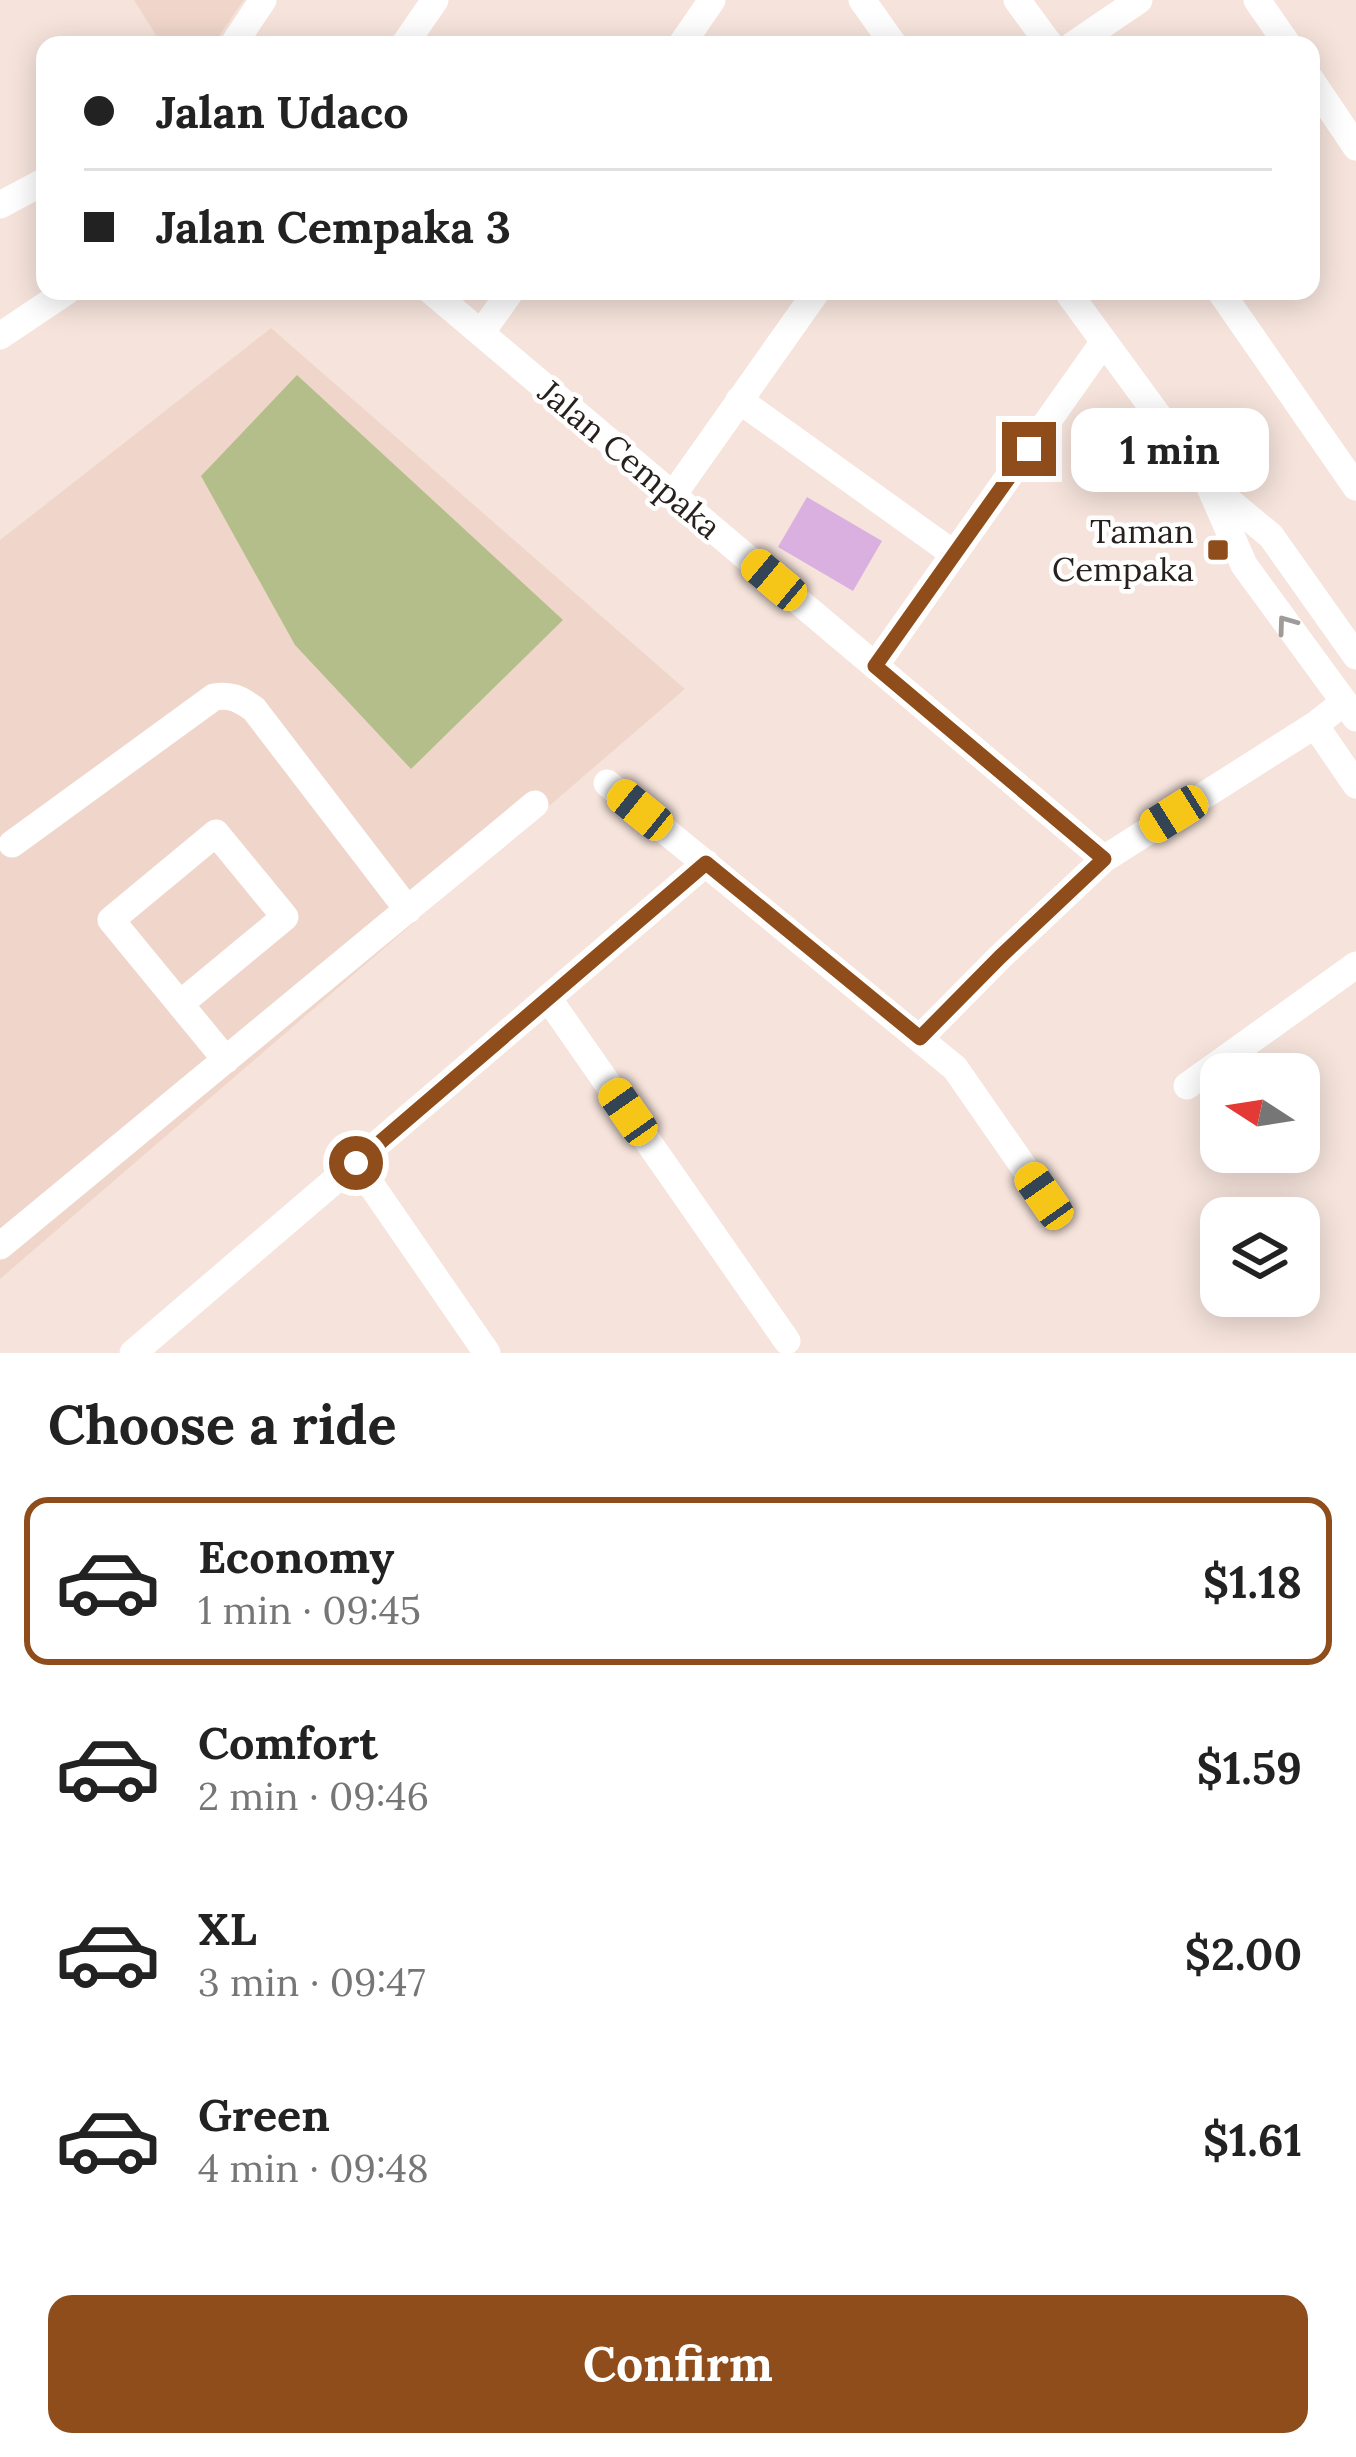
<!DOCTYPE html>
<meta charset="utf-8">
<style>
:root{--surface:#fff;--page:#f2f2f2;--text:#222;--muted:#767676;--line:#e0e0e0;--accent:#8f4d1b}
body{margin:0;font-family:Lora,serif;background:var(--page);color:var(--text);height:100vh;display:flex;flex-direction:column;font-size:45px;white-space:nowrap}
*{box-sizing:border-box;margin:0}
p{font-size:39px;color:var(--muted)}
.icon{flex:none;width:66px;height:66px;fill:none;stroke:currentColor;stroke-width:2;stroke-linecap:round;stroke-linejoin:round}
.map{position:relative;height:1353px;overflow:hidden}
.details{display:flex;flex-direction:column;background:var(--surface);flex:1}
.details>*{flex:none}
.hud{position:absolute;left:36px;top:36px;width:1284px;height:264px;border-radius:24px;box-shadow:0 6px 30px #0003;display:grid;align-content:center;height:264px;padding:0 48px;background:var(--surface)}
.needle{width:78px;rotate:282deg}
.tools{position:absolute;left:1200px;top:1053px;display:grid;gap:24px}
.tools a{display:grid;place-items:center;width:120px;height:120px;border-radius:24px;background:var(--surface);box-shadow:0 6px 30px #0003;font-size:60px}
.end{position:absolute;width:54px;height:54px;margin:-27px;border:15px solid #8f4d1b;background:#fff;box-shadow:0 0 0 6px #fff}
.from{border-radius:50%}
.bubble{position:absolute;height:84px;border-radius:24px;background:var(--surface);box-shadow:0 6px 30px #0003;font-size:39px;font-weight:700;line-height:84px;text-align:center}
.car{position:absolute;width:36px;height:72px;margin:-36px -18px;border-radius:15px;box-shadow:0 0 9px 3px #0007;background:linear-gradient(#f5c518 24%,#345 0 40%,#f5c518 0 76%,#345 0 86%,#f5c518 0)}
.hud b{display:flex;align-items:center;gap:42px;height:114px;font-size:45px}
.hud b+b{border-top:3px solid var(--line)}
.hud i{width:30px;height:30px;background:var(--text)}
ul{padding:0;list-style:none}
li{display:flex;align-items:center;gap:36px;height:168px;margin:0 24px 18px;padding:0 24px;border:6px solid transparent;border-radius:24px}
li div{flex:1}
li b{display:block;font-size:45px}
li em{font-style:normal;font-weight:700}
li.selected{border-color:var(--accent)}
li>.icon{width:108px;height:108px;stroke-width:1.5}
h2{padding:0 48px;font-size:54px;line-height:144px}
.cta{display:flex;gap:24px;margin-top:auto;padding:24px 48px}
.cta a{flex:1;height:138px;border-radius:24px;background:var(--accent);color:#fff;font-size:48px;font-weight:700;line-height:138px;text-align:center}
.map>svg:first-child{display:block}
</style>
<div class="map">
<svg width="1356" height="1353" viewBox="0 0 1356 1353">
<rect width="100%" height="100%" fill="#f6e4dc"/>
<path fill="#f0d6ca" d="M134 0H244L213 45H162Z
M271 328 685 689 0 1279V540Z"/>
<path fill="#b4be8a" d="M297 375 563 620 411 769 295 645 201 476Z"/>
<path fill="#dab0e1" d="M807 497 882 541 853 591 778 547Z"/>
<g fill="none" stroke-linecap="round" stroke-linejoin="round">
<path stroke="#fff" stroke-width="27" d="M862 0 894 45
M1017 0 1050 45
M1257 0 1288 45
M233 45 263 0
M404 45 435 0
M681 45 712 0
M1073 45 1139 0
M1311 80 1356 147
M0 205 45 181
M431 291 1104 859
M1067 291 1209 485 1244 565 1356 718
M1220 291 1356 487
M481 333 511 291
M0 336 67 291
M739 400 954 554
M1212 487 1271 536 1356 656
M673 495 817 291
M875 666 1103 343
M1315 725 1356 785
M607 783 955 1068 1044 1196
M12 844 214 697C231 694 240 699 254 709L408 910
M548 998 787 1341
M180 1004 285 917 216 833 111 920 226 1060
M920 1038 1000 957 1104 859 1315 725 1344 702
M1187 1086 1356 965
M356 1163 487 1353
M0 1246 535 804
M133 1353 706 863"/>
</g>
<defs><path id="oneway-chevron" d="M-2-3.5L2.5 0L-2 3.5" fill="none" stroke-width="1.6" stroke-linecap="round" stroke-linejoin="round" transform="scale(3)"/></defs>
<use stroke="#9e9b99" href="#oneway-chevron" transform="translate(1286 624) rotate(-126)"/>
<g fill="none" stroke-linecap="round" stroke-linejoin="round">
<path stroke="#8f4d1b" stroke-width="15" d="M356 1163 706 863 920 1038 1000 957 1104 859 875 666 1029 449"/>
</g>
<rect fill="#8f4d1b" stroke="#fff" stroke-width="4.5" x="1206" y="538" width="24" height="24" rx="6"/>
<g text-anchor="middle" dominant-baseline="central" stroke-width="9" stroke-linejoin="round" paint-order="stroke">
<g font-size="33" fill="#27201d" stroke="#fff">
<text transform="translate(630 459) rotate(40)">Jalan Cempaka</text>
</g>
<g font-size="33" fill="#27201d" stroke="#fff" text-anchor="end">
<text x="1194" y="531">Taman<tspan x="1194" dy="38">Cempaka</tspan></text>
</g>
</g>
</svg>
<div class="tools">
<a><svg class="needle" viewBox="-14 -14 28 28"><path d="M0-13l5 13h-10z" fill="#e53935"/><path d="M0 13l5-13h-10z" fill="#767676"/></svg></a>
<a><svg class="icon" aria-label="layers" viewBox="0 0 24 24"><path d="M12 4l9 5-9 5-9-5zM3 14l9 5 9-5"/></svg></a>
</div>
<i class="end from" style="left:356px;top:1163px"></i>
<i class="end" style="left:1029px;top:449px"></i>
<div class="bubble" style="left:1071px;top:408px;width:198px">1 min</div>
<i class="car" style="left:774px;top:580px;rotate:310deg"></i>
<i class="car" style="left:640px;top:810px;rotate:309deg"></i>
<i class="car" style="left:1174px;top:814px;rotate:238deg"></i>
<i class="car" style="left:628px;top:1112px;rotate:325deg"></i>
<i class="car" style="left:1044px;top:1196px;rotate:325deg"></i>
<div class="hud">
<b><i class="from"></i>Jalan Udaco</b>
<b><i></i>Jalan Cempaka 3</b>
</div>
</div>
<section class="details">
<h2>Choose a ride</h2>
<ul>
<li class="selected"><svg class="icon" aria-label="car" viewBox="0 0 24 24"><path d="M5 17H2v-5l4-1 3-4h7l3 4 3 1v5h-3M9 17h6M6 11h13"/><circle cx="7" cy="17" r="2"/><circle cx="17" cy="17" r="2"/></svg><div><b>Economy</b><p>1 min · 09:45</p></div><em>$1.18</em></li>
<li><svg class="icon" aria-label="car" viewBox="0 0 24 24"><path d="M5 17H2v-5l4-1 3-4h7l3 4 3 1v5h-3M9 17h6M6 11h13"/><circle cx="7" cy="17" r="2"/><circle cx="17" cy="17" r="2"/></svg><div><b>Comfort</b><p>2 min · 09:46</p></div><em>$1.59</em></li>
<li><svg class="icon" aria-label="car" viewBox="0 0 24 24"><path d="M5 17H2v-5l4-1 3-4h7l3 4 3 1v5h-3M9 17h6M6 11h13"/><circle cx="7" cy="17" r="2"/><circle cx="17" cy="17" r="2"/></svg><div><b>XL</b><p>3 min · 09:47</p></div><em>$2.00</em></li>
<li><svg class="icon" aria-label="car" viewBox="0 0 24 24"><path d="M5 17H2v-5l4-1 3-4h7l3 4 3 1v5h-3M9 17h6M6 11h13"/><circle cx="7" cy="17" r="2"/><circle cx="17" cy="17" r="2"/></svg><div><b>Green</b><p>4 min · 09:48</p></div><em>$1.61</em></li>
</ul>
<div class="cta"><a>Confirm</a></div>
</section>
